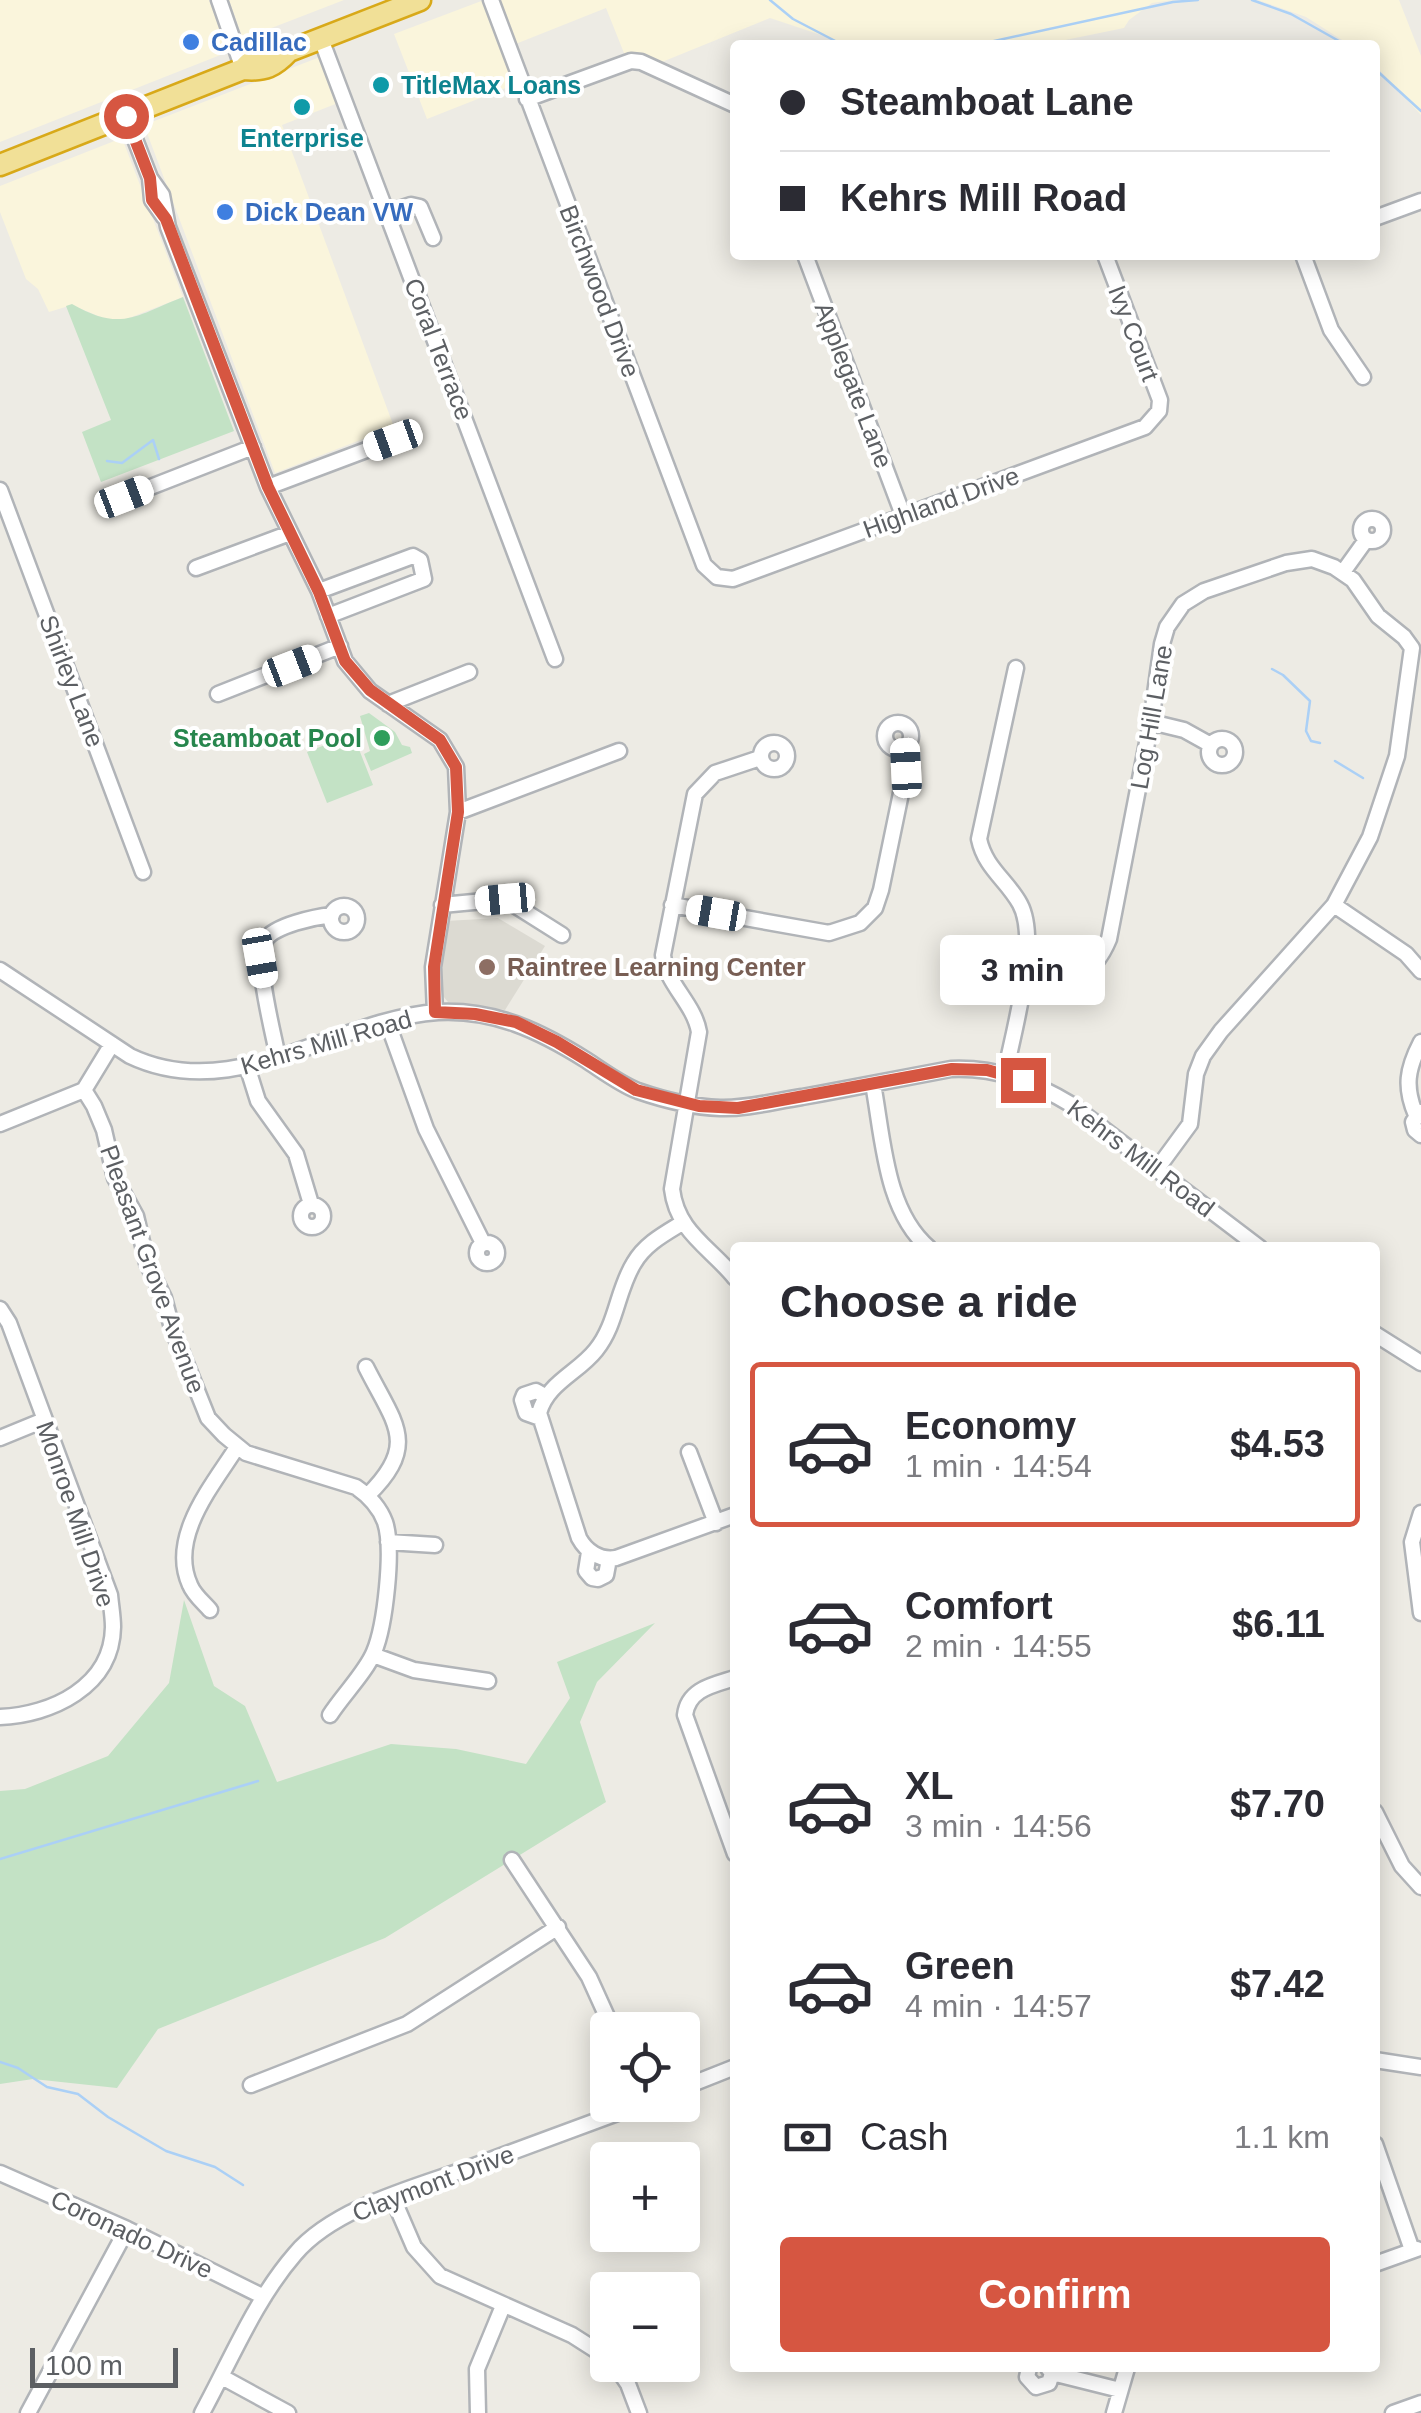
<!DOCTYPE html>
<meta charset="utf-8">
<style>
:root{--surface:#fff;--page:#f7f7f7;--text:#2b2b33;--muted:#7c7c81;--line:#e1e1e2;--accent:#d65641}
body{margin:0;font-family:Helvetica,sans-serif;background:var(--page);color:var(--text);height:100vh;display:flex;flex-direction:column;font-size:38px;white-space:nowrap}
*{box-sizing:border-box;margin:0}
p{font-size:32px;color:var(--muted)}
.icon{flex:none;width:55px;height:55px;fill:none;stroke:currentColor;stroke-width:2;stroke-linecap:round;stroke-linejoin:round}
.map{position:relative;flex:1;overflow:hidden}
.side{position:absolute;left:730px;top:1242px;width:650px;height:1130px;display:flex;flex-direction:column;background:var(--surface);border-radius:10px;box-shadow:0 5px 25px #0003}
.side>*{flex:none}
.top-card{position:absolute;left:730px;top:40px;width:650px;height:220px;border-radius:10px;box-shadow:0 5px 25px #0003;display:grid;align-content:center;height:220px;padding:0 50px;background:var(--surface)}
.buttons{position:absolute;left:590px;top:2012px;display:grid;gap:20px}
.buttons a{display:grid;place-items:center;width:110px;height:110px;border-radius:10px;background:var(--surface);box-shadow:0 5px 25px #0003;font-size:50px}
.scale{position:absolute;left:30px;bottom:25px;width:148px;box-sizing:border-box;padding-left:10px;border:5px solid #5c5f63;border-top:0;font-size:28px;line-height:35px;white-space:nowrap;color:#5c5f63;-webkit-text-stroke:8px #fff;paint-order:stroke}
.end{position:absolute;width:45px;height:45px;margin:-22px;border:12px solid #d65641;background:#fff;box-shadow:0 0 0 5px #fff}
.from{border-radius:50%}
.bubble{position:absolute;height:70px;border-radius:10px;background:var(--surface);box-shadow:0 5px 25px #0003;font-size:32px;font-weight:600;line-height:70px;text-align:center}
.car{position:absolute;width:30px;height:60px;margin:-30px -15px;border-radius:12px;box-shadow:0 0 8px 2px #0007;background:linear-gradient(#fff 24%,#345 0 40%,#fff 0 76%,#345 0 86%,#fff 0)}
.top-card b{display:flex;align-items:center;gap:35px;height:95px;font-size:38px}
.top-card b+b{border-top:2px solid var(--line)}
.top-card i{width:25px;height:25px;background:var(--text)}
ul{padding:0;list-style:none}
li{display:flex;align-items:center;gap:30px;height:165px;margin:0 20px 15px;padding:0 30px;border:5px solid transparent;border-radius:10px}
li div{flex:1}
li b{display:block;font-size:38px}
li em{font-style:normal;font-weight:600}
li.selected{border-color:var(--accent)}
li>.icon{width:90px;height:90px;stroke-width:1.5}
h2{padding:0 50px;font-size:45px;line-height:120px}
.pay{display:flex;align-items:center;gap:25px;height:110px;padding:0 50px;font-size:38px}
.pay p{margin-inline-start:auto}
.action{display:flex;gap:20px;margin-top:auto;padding:20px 50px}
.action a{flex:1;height:115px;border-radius:10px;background:var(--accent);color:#fff;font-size:40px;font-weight:600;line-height:115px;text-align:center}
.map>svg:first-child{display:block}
</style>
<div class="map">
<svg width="1421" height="2413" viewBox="0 0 1421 2413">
<rect width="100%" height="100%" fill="#edebe4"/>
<path fill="#faf5dc" d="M0 0H209L228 52 0 142Z
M229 0H344L243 39Z
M484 0 516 84 427 119 394 34Z
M496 0H1173L1152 3 1129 20 1124 28 1041 45H836L833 39 770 18 657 64 626 58 606 8 513 45Z
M1258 0H1399L1421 56V115L1375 65V45H1350L1306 17Z
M320 57 338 103 282 125 394 427 275 473 144 125Z
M122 138 183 297 124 320 110 321 72 305 49 312 38 289 26 279 0 212V186Z"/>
<path fill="#dcdad2" d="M498 918 545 946 505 1010 448 1002 443 996 441 946 446 921Z"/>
<path fill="#c3e2c5" d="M183 297 234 431 101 482 82 432 111 420 66 306 72 304C121 332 135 316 183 297Z
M369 713 395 732 402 745 410 747 412 753 371 771 364 754 370 751 360 716Z
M353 734 373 785 327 803 307 752Z
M184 1600 214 1686 245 1706 277 1782 391 1744 456 1749 526 1764 570 1698 557 1662 655 1623 597 1682 580 1722 606 1802 385 1938 158 2029 117 2088 33 2079 0 2084V1791L25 1789 108 1756 169 1683Z"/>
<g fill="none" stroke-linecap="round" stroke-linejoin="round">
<path stroke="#abd0f6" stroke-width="2.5" d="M770 0 793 19 843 45
M1252 0 1291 14 1346 45
M976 45 1173 2 1198 0
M1375 69 1421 111
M107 461 122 463 153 440 159 459
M1272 669 1283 675 1310 701 1306 731 1311 741 1320 743
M1335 761 1363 778
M0 1859 258 1781
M0 2062 18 2068 47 2087 78 2094 108 2117 166 2151 215 2167 243 2185"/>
<defs>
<path id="minor" d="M219 0 243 69
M491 0 704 565 717 577 733 579 1145 427 1159 411 1160 400 1105 255
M321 39 555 659
M527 99 631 61 641 62 735 105
M126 116 150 178 162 195 168 227 268 487 319 591 345 661 370 691 440 740 456 767 458 812 433 967 435 1012
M150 178 152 200 164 217
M387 213 411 205 420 207 433 238
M1375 218 1421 201
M805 255 903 515
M1303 255 1331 330 1363 377
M268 487 393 440
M0 490 143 872
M125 497 253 447
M1361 530a11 11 0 1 1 22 0a11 11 0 1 1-22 0Z
M196 568 290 533
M1343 572 1366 540
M319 591 413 556 420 560 424 579 328 616
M218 694 340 646
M388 704 469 672
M1151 722 1184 730 1211 745
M885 736a13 13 0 1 1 26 0a13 13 0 1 1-26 0Z
M1209 752a13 13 0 1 1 26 0a13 13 0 1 1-26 0Z
M761 756a13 13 0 1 1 26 0a13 13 0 1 1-26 0Z
M458 812 619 751
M442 905 505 899 562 935
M672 905 829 933 860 923 875 908 881 890 906 769 905 747
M1334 905 1406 954 1421 971
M331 919a13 13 0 1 1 26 0a13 13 0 1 1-26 0Z
M0 970 130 1056C235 1106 334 1019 438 1012 494 1009 540 1031 586 1060 603 1071 620 1084 638 1091 664 1100 692 1107 720 1108 747 1109 775 1101 802 1097 852 1088 902 1078 951 1069 997 1067 1034 1082 1072 1105L1260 1248
M1023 984C1063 991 1093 978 1109 939L1151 722 1162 644 1167 627 1183 604 1204 591 1286 563 1312 559 1334 567 1353 580 1378 616 1404 637 1412 648 1397 756 1370 837 1334 905 1221 1031 1203 1056 1196 1074 1190 1124 1157 1169
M387 1021 426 1129 483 1243
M278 1058C274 1035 253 958 265 940 275 925 315 917 332 915
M247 1066 258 1101 296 1154 311 1204
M1005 1074C1013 1033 1040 941 1020 904 1007 880 985 868 979 839L1016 668
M873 1084C883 1137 885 1211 929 1248
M84 1090 94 1106 104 1130 115 1178 136 1216 147 1263 164 1298 172 1328 208 1418 224 1435 246 1453 356 1487C369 1496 379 1506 385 1522 394 1549 385 1626 374 1652 366 1672 342 1696 330 1715
M1420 1112 1413 1122 1415 1130 1421 1135
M1416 1115C1404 1087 1407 1069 1421 1042
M0 1124 84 1090 112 1044
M301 1216a11 11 0 1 1 22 0a11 11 0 1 1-22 0Z
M682 1223C664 1234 645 1244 634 1263 617 1290 617 1324 596 1350 578 1373 547 1383 539 1413L579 1538C586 1551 600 1561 616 1558L735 1515
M477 1253a10 10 0 1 1 20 0a10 10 0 1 1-20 0Z
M735 1278C710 1247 677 1232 672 1189L699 1032C694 1003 666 984 663 955L695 794 715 773 760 758
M0 1309 9 1323 110 1595C111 1606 113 1617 113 1627 112 1687 51 1715 0 1717
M1375 1334 1421 1363
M366 1367C394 1423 420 1444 368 1495
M540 1418 526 1413 522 1400 524 1395 536 1391 545 1396
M0 1438 44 1420
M689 1452 716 1523
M1421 1513 1412 1542 1421 1613
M388 1542 435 1545
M589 1552 586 1571 592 1578 598 1579 606 1575 609 1559
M210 1610C204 1603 194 1595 190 1585 168 1537 213 1485 237 1447
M373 1655 414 1670 488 1681
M735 1678C713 1685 688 1689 685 1715L735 1854
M1375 1812 1402 1866 1421 1887
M512 1860 589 1977 613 2030
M1375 2060 1421 2067
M251 2085 407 2024 558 1927
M682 2088 735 2067
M1375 2144 1412 2250
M0 2173 127 2229 264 2297
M392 2196 414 2247 440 2276 572 2335 608 2358
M1375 2264 1417 2249
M615 2365 628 2384 639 2413
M1029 2368 1027 2377 1036 2387 1049 2383 1052 2373 1048 2368
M1052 2373 1120 2390
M222 2377 288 2413
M28 2413 127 2229
M202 2413C231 2360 255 2300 295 2254 333 2209 412 2188 466 2169 524 2147 582 2126 639 2105
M478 2413 477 2369 503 2306
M1114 2413 1127 2368
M1393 2413 1421 2403"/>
<path id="highway" d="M243 69C265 71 274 67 289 51
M0 165 243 69C258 53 267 50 289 51L420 0"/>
</defs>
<use href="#minor" stroke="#b1b4b8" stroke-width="19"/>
<use href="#highway" stroke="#d8a919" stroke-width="25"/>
<use href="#minor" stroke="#fff" stroke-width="14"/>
<use href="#highway" stroke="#f1e097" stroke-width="20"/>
</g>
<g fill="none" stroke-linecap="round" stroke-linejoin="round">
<path stroke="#d65641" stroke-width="12" d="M126 116 150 178 152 200 166 219 268 487 319 592 345 661 370 690 440 740 456 767 458 812 434 967 435 1012 475 1014 516 1022 557 1042 636 1090 699 1106 738 1108 952 1069 987 1070 1023 1080"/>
</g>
<g fill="#3f7fe0" stroke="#fff" stroke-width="4">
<circle cx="191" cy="42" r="10"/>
<circle cx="225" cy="212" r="10"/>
</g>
<g fill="#0f9aa8" stroke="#fff" stroke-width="4">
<circle cx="381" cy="85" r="10"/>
<circle cx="302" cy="107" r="10"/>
</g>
<circle fill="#2e9e5b" stroke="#fff" stroke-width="4" cx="382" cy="738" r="10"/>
<circle fill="#8d6e63" stroke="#fff" stroke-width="4" cx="487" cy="967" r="10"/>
<g text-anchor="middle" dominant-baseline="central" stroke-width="8" stroke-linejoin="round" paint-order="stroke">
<g font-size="25" font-weight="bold" fill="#366cbe" stroke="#fff" text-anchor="start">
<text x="211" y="42">Cadillac</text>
<text x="245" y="212">Dick Dean VW</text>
</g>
<g font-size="25" font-weight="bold" fill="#0d838f" stroke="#fff" text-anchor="start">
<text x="401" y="85">TitleMax Loans</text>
<text x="302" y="138" text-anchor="middle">Enterprise</text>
</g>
<g font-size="25" fill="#5c5f63" stroke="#fff">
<text transform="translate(600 291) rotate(69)">Birchwood Drive</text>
<text transform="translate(1134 333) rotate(69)">Ivy Court</text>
<text transform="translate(439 349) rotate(69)">Coral Terrace</text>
<text transform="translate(854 385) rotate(69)">Applegate Lane</text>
<text transform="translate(941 502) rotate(-20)">Highland Drive</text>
<text transform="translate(72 681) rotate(69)">Shirley Lane</text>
<text transform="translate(1151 717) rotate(-80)">Log Hill Lane</text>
<text transform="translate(326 1042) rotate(-16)">Kehrs Mill Road</text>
<text transform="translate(1141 1158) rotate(37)">Kehrs Mill Road</text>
<text transform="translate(153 1269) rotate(70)">Pleasant Grove Avenue</text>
<text transform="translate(76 1514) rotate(71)">Monroe Mill Drive</text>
<text transform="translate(433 2183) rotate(-21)">Claymont Drive</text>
<text transform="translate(132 2234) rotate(25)">Coronado Drive</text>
</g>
<g font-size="25" font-weight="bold" fill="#27864d" stroke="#fff" text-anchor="end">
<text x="362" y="738">Steamboat Pool</text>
</g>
<g font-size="25" font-weight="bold" fill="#785e54" stroke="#fff" text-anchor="start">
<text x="507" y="967">Raintree Learning Center</text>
</g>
</g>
</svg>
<div class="buttons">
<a><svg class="icon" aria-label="locate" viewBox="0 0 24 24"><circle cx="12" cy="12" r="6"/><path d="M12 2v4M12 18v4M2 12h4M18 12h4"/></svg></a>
<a>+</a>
<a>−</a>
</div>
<div class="scale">100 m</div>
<i class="end from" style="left:126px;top:116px"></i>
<i class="end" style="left:1023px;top:1080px"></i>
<div class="bubble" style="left:940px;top:935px;width:165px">3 min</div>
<i class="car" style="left:393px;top:440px;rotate:250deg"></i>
<i class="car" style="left:124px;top:497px;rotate:69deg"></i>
<i class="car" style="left:292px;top:666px;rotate:69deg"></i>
<i class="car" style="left:906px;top:768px;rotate:357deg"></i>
<i class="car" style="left:505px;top:899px;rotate:265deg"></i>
<i class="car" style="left:716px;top:913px;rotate:280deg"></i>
<i class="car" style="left:260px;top:958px;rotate:170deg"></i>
<div class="top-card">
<b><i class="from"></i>Steamboat Lane</b>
<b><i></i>Kehrs Mill Road</b>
</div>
<section class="side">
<h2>Choose a ride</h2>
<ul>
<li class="selected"><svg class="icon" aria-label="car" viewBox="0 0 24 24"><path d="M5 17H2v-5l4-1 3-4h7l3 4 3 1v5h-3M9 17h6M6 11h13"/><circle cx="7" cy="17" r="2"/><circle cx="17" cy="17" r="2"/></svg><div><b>Economy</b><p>1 min · 14:54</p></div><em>$4.53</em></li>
<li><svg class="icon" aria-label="car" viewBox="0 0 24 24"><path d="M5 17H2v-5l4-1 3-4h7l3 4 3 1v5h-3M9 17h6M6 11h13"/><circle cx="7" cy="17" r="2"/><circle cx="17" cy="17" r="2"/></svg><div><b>Comfort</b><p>2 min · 14:55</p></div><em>$6.11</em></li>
<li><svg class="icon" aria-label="car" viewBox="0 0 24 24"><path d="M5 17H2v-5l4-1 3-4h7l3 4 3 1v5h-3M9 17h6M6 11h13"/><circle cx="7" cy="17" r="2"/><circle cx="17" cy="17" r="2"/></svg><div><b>XL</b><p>3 min · 14:56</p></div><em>$7.70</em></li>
<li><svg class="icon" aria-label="car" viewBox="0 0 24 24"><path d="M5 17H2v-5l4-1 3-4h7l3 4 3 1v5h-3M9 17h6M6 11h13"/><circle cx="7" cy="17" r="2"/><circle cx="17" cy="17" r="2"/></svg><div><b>Green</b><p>4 min · 14:57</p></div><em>$7.42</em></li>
</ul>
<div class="pay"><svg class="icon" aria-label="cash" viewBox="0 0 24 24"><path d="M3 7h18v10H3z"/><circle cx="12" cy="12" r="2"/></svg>Cash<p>1.1 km</p></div>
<div class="action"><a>Confirm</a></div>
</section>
</div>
